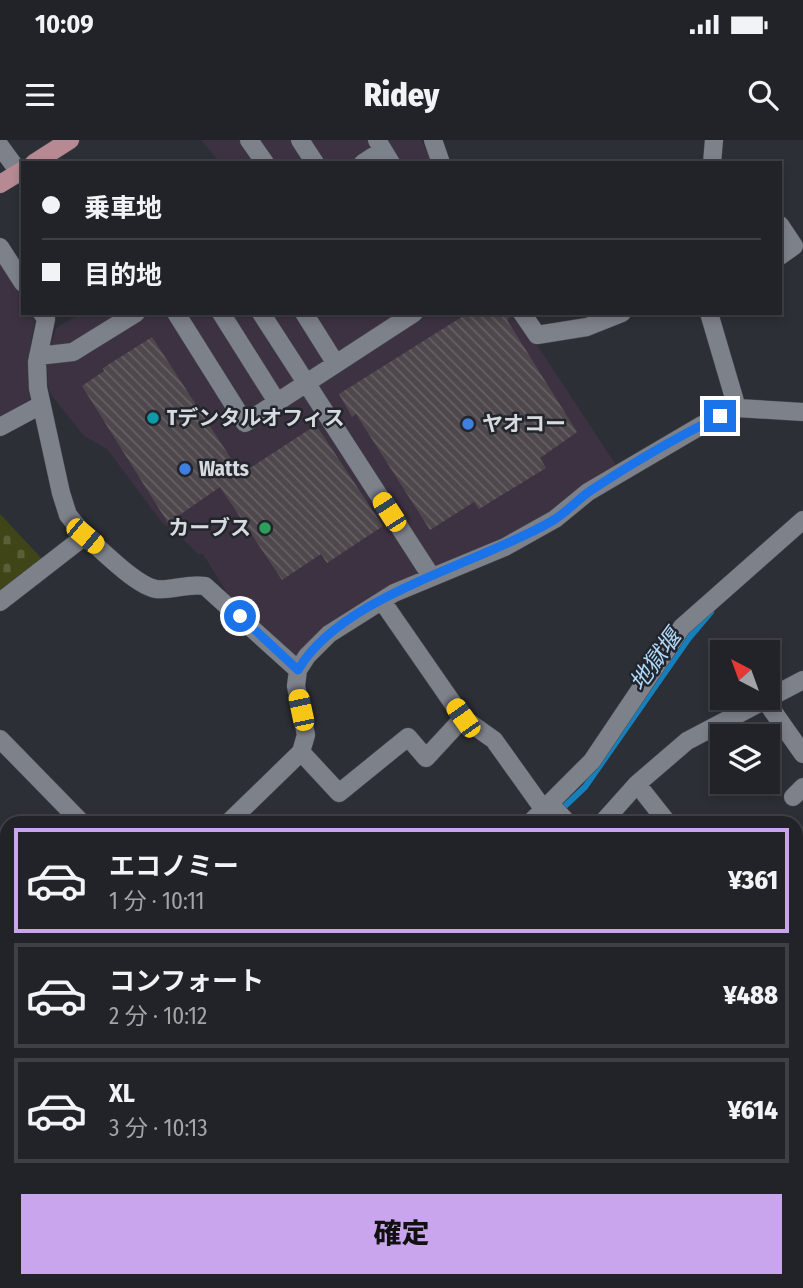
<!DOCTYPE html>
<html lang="ja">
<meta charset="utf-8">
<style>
:root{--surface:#212328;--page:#292b30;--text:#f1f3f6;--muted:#a2a4a8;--line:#3e4045;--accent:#c9a5ee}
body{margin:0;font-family:"Fira Sans Condensed","Noto Sans JP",sans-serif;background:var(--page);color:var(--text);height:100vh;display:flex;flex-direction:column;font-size:26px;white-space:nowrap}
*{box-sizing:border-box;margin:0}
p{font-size:23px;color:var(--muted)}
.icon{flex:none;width:38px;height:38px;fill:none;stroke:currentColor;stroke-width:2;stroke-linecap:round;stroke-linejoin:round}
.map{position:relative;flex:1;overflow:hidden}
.side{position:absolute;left:0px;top:676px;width:803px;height:472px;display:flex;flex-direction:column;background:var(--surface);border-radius:21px 21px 0 0;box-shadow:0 4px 10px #0003,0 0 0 2px var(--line)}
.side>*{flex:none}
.hud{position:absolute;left:21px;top:21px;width:761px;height:154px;border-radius:0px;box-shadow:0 4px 10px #0003,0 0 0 2px var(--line);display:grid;align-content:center;height:154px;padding:0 21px;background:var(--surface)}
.needle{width:46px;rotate:319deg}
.controls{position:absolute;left:710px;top:500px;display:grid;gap:14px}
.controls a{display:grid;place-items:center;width:70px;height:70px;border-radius:0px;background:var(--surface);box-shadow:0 4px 10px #0003,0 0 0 2px var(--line);font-size:35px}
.end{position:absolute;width:32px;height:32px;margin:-16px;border:9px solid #1a73e8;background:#fff;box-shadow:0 0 0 4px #fff}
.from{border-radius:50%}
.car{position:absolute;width:21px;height:42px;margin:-21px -10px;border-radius:9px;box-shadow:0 0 5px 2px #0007;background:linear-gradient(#f5c518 24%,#345 0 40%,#f5c518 0 76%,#345 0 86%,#f5c518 0)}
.hud b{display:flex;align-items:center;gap:24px;height:66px;font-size:26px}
.hud b+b{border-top:2px solid var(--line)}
.hud i{width:18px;height:18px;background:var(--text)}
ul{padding:12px 0 0;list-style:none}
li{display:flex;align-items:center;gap:21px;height:105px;margin:0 14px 10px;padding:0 7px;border:4px solid var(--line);border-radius:0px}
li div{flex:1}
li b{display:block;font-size:26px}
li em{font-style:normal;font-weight:800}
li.selected{border-color:var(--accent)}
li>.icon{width:63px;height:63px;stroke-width:1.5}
.primary-button{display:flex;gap:14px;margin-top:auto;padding:14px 21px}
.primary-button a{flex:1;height:80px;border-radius:0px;background:var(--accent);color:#111;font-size:28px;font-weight:800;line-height:80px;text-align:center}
.status{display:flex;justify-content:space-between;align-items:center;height:49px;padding:0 35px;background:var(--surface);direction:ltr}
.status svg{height:19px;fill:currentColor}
header{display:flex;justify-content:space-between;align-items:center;height:91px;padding:0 21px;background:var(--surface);font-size:32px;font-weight:800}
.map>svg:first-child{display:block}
</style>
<div class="status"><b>10:09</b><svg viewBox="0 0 49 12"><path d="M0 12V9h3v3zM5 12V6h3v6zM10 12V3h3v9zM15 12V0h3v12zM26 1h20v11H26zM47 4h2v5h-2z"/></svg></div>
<header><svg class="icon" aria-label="menu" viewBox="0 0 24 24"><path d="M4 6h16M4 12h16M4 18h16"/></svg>Ridey<svg class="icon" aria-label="search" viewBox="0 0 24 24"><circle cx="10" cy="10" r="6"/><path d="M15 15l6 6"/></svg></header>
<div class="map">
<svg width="803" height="1148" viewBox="0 0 803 1148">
<defs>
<pattern id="cemetery-stones" width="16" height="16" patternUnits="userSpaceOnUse" patternTransform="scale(1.75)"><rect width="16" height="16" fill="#3f4516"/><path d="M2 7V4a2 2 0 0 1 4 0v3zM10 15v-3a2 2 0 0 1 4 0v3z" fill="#5a5f37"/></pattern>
<pattern id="building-back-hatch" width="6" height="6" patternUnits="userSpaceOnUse" patternTransform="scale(1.75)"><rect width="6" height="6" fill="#4e474c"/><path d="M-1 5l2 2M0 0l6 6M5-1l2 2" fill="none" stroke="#676165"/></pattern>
</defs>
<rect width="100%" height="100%" fill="#2c2f36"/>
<path fill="#3d3242" d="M201 0H421L433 23H220Z
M0 121 23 157V173H33L35 178 28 221 30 265 0 281Z
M81 173H516L618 328 543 379 295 520 229 456 203 414H198L173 389 163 384 107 309 84 296 49 252 46 220 56 188Z"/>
<path fill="url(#cemetery-stones)" d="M0 374 43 420 0 453Z"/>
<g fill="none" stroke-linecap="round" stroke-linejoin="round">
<path stroke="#1680bd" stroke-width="6" d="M548 682 585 647 689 498 711 472
M796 1135 803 1133
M61 1148 71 1141
M152 1148 159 1141
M585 1148 758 1141"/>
</g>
<path fill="url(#building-back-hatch)" d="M468 173H510L511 176 507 180 577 292 540 318 546 328 479 369 474 362 430 390 356 274 352 277 339 254Z
M152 197 241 334 316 285 383 386 327 423 321 414 282 440 220 347 168 383 82 246 104 231 103 228Z"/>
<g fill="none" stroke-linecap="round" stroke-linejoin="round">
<defs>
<path id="minor" d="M249 0 265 23
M300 0 315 23
M377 0 391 23
M433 0 441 23
M0 6 19 32
M363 23 383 10
M712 23 714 0
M780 85 794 106 780 116
M0 107 23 143
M176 173 245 283 414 173
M221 173 277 262
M261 173 431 436
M304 173 336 224
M522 173 537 195 587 187 622 173
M709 173 737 268
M38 216 73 212 136 173
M0 287 41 265
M85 396C101 409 136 446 156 449 172 451 187 443 205 446L298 530
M382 461 463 578 494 600 544 670
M0 462 85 396 68 375 61 353 38 248 37 222 46 179 42 173
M765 560 803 614
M0 599 81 682
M301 612 339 653 408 597 426 618 463 578
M637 644 667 682
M793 657 803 647
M550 664 567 682
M229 682 301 612 306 595 296 546 298 530 307 516 329 494 394 453 505 407 555 379 588 352 702 285 737 268 803 272
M531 682 592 621 682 487 803 380
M603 682 637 644 687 601 803 540
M0 753 7 748
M796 822 803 817
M796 1038H803
M0 1050 7 1047
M0 1109 7 1116
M30 1141 37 1148
M174 1141 178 1148
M47 1148 57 1141
M246 1148 259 1141"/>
<path id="major" d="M34 23 70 0
M0 44 23 30"/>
</defs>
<use href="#minor" stroke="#474a50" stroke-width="19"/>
<use href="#major" stroke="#474a50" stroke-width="19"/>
<use href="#minor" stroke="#7d818a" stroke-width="18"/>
<use href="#major" stroke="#b78993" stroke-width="18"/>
</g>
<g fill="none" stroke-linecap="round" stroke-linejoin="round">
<path stroke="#1a73e8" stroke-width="9" d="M240 476 298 530C342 455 479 424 552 381 566 373 577 360 590 351 631 324 675 298 720 276"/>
</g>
<circle fill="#0f9aa8" stroke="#22262c" stroke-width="2.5" cx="153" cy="278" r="7"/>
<g fill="#3f7fe0" stroke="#22262c" stroke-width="2.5">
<circle cx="468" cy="284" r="7"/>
<circle cx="185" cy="329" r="7"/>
</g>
<circle fill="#2e9e5b" stroke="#22262c" stroke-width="2.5" cx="265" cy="388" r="7"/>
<g text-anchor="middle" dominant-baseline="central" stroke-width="5" stroke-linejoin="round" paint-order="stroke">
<g font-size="21" font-weight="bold" fill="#d7dade" stroke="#22262c" text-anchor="start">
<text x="167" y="278">Tデンタルオフィス</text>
<text x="482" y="284">ヤオコー</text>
<text x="199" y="329">Watts</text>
<text x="251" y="388" text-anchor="end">カーブス</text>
</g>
<g font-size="23" font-style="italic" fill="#b0dafb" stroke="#22262c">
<text transform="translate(655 520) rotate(-54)">地獄堰</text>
</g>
</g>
</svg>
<div class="controls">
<a><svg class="needle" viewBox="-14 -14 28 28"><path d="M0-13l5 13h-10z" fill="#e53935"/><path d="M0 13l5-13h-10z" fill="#a2a4a8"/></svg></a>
<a><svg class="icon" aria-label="layers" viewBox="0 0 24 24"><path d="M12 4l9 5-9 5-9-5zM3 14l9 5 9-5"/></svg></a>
</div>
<i class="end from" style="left:240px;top:476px"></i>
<i class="end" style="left:720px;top:276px"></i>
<i class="car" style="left:389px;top:372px;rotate:327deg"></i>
<i class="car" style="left:85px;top:396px;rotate:130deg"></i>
<i class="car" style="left:301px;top:570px;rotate:348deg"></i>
<i class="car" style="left:463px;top:578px;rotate:325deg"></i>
<div class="hud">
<b><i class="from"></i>乗車地</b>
<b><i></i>目的地</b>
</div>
<section class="side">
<ul>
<li class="selected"><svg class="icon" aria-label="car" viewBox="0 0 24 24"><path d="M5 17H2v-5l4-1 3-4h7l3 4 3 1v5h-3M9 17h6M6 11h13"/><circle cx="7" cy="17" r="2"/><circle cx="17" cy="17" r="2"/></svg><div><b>エコノミー</b><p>1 分 · 10:11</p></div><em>¥361</em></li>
<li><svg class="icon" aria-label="car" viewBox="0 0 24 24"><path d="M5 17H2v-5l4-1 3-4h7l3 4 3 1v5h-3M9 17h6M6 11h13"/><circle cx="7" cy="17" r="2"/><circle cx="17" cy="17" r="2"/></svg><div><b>コンフォート</b><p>2 分 · 10:12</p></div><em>¥488</em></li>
<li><svg class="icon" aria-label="car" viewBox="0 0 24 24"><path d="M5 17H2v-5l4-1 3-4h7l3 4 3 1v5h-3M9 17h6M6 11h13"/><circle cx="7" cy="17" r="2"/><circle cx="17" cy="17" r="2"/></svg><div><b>XL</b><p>3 分 · 10:13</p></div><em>¥614</em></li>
</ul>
<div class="primary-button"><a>確定</a></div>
</section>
</div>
